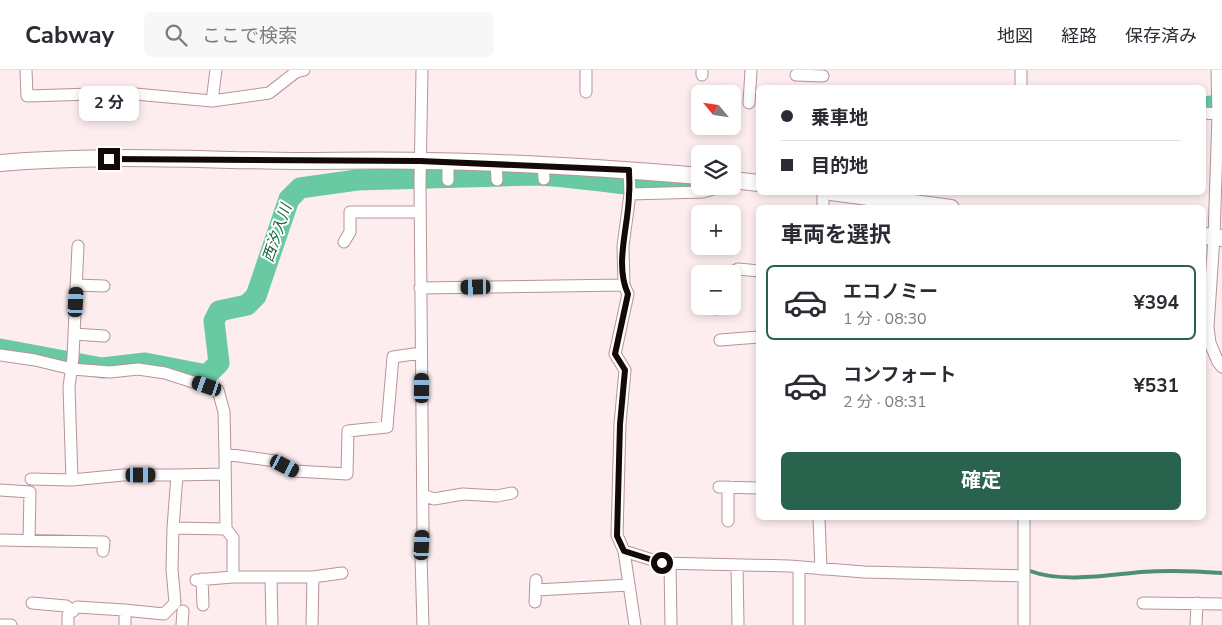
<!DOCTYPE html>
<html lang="ja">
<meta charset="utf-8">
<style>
:root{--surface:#fff;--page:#f7f7f7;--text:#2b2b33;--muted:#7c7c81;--line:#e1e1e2;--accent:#29634d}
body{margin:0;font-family:"Nunito Sans","Noto Sans JP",sans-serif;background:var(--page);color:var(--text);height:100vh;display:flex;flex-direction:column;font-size:19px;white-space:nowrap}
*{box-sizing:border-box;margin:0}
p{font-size:16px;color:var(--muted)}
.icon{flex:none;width:28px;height:28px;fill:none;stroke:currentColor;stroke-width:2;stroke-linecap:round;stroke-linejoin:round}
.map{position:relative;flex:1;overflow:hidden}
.details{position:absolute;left:756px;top:135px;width:450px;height:315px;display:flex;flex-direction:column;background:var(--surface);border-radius:8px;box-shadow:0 2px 8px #0003}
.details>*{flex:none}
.guide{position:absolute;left:756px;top:15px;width:450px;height:110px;border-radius:8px;box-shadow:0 2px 8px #0003;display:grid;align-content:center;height:110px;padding:0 25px;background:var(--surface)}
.needle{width:32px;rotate:299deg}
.fabs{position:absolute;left:691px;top:15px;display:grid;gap:10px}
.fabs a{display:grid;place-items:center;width:50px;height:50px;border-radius:8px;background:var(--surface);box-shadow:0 2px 8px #0003;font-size:25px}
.end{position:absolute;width:22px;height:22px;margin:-11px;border:6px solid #140809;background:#fff;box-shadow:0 0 0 2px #fff}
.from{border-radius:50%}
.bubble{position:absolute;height:35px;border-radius:8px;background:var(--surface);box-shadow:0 2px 8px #0003;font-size:16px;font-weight:700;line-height:35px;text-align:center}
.car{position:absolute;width:15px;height:30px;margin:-15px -8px;border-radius:6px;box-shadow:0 0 4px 1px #0007;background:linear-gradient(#222 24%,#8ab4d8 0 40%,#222 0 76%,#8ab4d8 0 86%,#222 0)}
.guide b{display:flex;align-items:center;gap:18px;height:48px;font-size:19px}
.guide b+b{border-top:1px solid var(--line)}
.guide i{width:12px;height:12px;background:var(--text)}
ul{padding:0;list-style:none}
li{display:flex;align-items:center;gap:15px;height:75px;margin:0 10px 8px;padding:0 15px;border:2px solid transparent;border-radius:8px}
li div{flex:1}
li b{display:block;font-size:19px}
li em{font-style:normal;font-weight:700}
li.active{border-color:var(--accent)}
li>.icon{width:45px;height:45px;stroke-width:1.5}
h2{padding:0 25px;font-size:22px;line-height:60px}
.action{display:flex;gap:10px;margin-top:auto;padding:10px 25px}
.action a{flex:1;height:58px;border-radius:8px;background:var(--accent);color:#fff;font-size:20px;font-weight:700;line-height:58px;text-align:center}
header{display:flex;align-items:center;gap:30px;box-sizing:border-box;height:70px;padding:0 25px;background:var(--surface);border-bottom:1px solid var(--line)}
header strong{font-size:24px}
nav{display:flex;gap:28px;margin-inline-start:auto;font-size:18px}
.search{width:350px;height:45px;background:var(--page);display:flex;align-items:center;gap:12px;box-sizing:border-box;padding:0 18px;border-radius:8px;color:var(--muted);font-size:19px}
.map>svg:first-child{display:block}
</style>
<header>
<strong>Cabway</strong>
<div class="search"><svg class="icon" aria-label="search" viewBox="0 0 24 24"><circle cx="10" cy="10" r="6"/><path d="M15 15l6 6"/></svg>ここで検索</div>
<nav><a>地図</a><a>経路</a><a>保存済み</a></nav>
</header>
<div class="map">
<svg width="1222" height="555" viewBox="0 0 1222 555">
<rect width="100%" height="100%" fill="#fdedee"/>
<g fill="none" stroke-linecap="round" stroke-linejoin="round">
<path stroke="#4f8f74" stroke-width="4" d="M1030 501C1062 513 1108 505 1141 502 1168 500 1195 501 1222 503"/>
<path stroke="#68c9a2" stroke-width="21" d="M1204 37 1212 36
M0 279 102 298 145 293 207 305 219 293 214 251 219 241 247 235 256 226 289 129 300 118 357 110 536 105C588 107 638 119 690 118"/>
<defs>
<path id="street" d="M26 0 27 26 124 23 212 31 269 23 296 2 304 0
M422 0 420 112 423 463 421 488 423 555
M702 0V5
M1021 0V18
M1217 0 1218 44 1214 167 1208 257 1210 273 1218 292 1222 297
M796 5 823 6
M586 22V0
M212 31 216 0
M749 33 751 0
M1204 43 1218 44
M496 93 497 110
M543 95 544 109
M448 110V92
M823 122V138
M630 124 703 122 723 116
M344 172 350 162V142H420
M729 204 738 199 759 201
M76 215 104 216
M624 215 623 176 630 124 629 100
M420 218 624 215 628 224 615 284 625 300 620 354 617 465 624 481 635 555
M716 239 717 236
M74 264 104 266
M720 270 759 267
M0 285 35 290 72 299 110 302 138 299 165 303 218 320 224 342 225 384 275 391 295 401 347 404 348 361 387 357 393 287 421 283
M177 405 224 404
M31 409 72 410 69 317 73 287 78 176
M72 410 123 405H177L173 458
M719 417 759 418
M0 420 30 422 29 470
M423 425 434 429 463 424 497 426 512 423
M819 448 821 499
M728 451V417
M0 470 104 472 103 481
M624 481 662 493 789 496 864 502 1024 506
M670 493 671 555
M737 495 738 555
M233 507H313L342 503
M271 507 272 555
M202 509 203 535
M196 510 233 507V468L226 459 225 384
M536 520 629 515
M535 532 536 510
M32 533 66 536 73 541
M1143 533 1222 534
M125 540V555
M0 555H11
M68 555V545L77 537 124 540 164 544 175 533 172 499 173 458 226 459
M182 555 183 541
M312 555 313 507
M799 555V497
M1024 555V448
M1196 555 1197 533"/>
<path id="secondary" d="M0 93C98 84 197 90 295 91 337 91 379 90 420 91 514 92 607 98 700 106
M732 110 759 113
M831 122 951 138
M1204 166 1222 168"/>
</defs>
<use href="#street" stroke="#b79496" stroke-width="13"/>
<use href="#secondary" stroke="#b79496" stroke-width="18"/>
<use href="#street" stroke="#fff" stroke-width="11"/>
<use href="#secondary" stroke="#fff" stroke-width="16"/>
</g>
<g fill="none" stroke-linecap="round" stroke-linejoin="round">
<path stroke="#140809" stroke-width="6" d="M109 89 420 91 629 100C629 108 630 116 629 124 629 155 614 194 628 224L615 284 625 300 620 354 617 466 624 481 662 493"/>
</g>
<g text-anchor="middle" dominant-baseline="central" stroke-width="4" stroke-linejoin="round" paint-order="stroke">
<g font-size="15" font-style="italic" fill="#1b654b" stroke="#fff">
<text transform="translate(277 163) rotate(-71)">西汐入川</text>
</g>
</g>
</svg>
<div class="fabs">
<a><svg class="needle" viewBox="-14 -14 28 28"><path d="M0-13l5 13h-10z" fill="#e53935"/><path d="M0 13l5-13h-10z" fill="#7c7c81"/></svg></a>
<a><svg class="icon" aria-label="layers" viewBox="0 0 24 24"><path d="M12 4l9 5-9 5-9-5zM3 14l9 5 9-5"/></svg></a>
<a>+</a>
<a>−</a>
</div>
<i class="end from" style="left:662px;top:493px"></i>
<i class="end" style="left:109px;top:89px"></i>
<div class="bubble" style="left:79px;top:16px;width:60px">2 分</div>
<i class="car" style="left:476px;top:217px;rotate:269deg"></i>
<i class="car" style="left:76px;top:232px;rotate:3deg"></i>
<i class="car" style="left:207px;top:316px;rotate:289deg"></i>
<i class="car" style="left:422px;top:318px;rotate:0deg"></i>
<i class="car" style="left:285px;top:396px;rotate:117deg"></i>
<i class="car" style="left:141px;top:405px;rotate:90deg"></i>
<i class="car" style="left:422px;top:475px;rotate:3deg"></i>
<div class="guide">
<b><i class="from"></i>乗車地</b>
<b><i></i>目的地</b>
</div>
<section class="details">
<h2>車両を選択</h2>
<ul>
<li class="active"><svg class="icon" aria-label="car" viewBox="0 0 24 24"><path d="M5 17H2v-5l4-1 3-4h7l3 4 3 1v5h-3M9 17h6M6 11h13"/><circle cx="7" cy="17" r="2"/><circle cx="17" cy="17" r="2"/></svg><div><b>エコノミー</b><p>1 分 · 08:30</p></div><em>¥394</em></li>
<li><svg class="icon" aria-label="car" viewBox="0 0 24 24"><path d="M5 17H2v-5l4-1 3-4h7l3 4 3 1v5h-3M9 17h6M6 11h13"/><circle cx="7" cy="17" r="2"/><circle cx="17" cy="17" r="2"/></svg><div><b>コンフォート</b><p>2 分 · 08:31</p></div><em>¥531</em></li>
</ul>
<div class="action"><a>確定</a></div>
</section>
</div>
